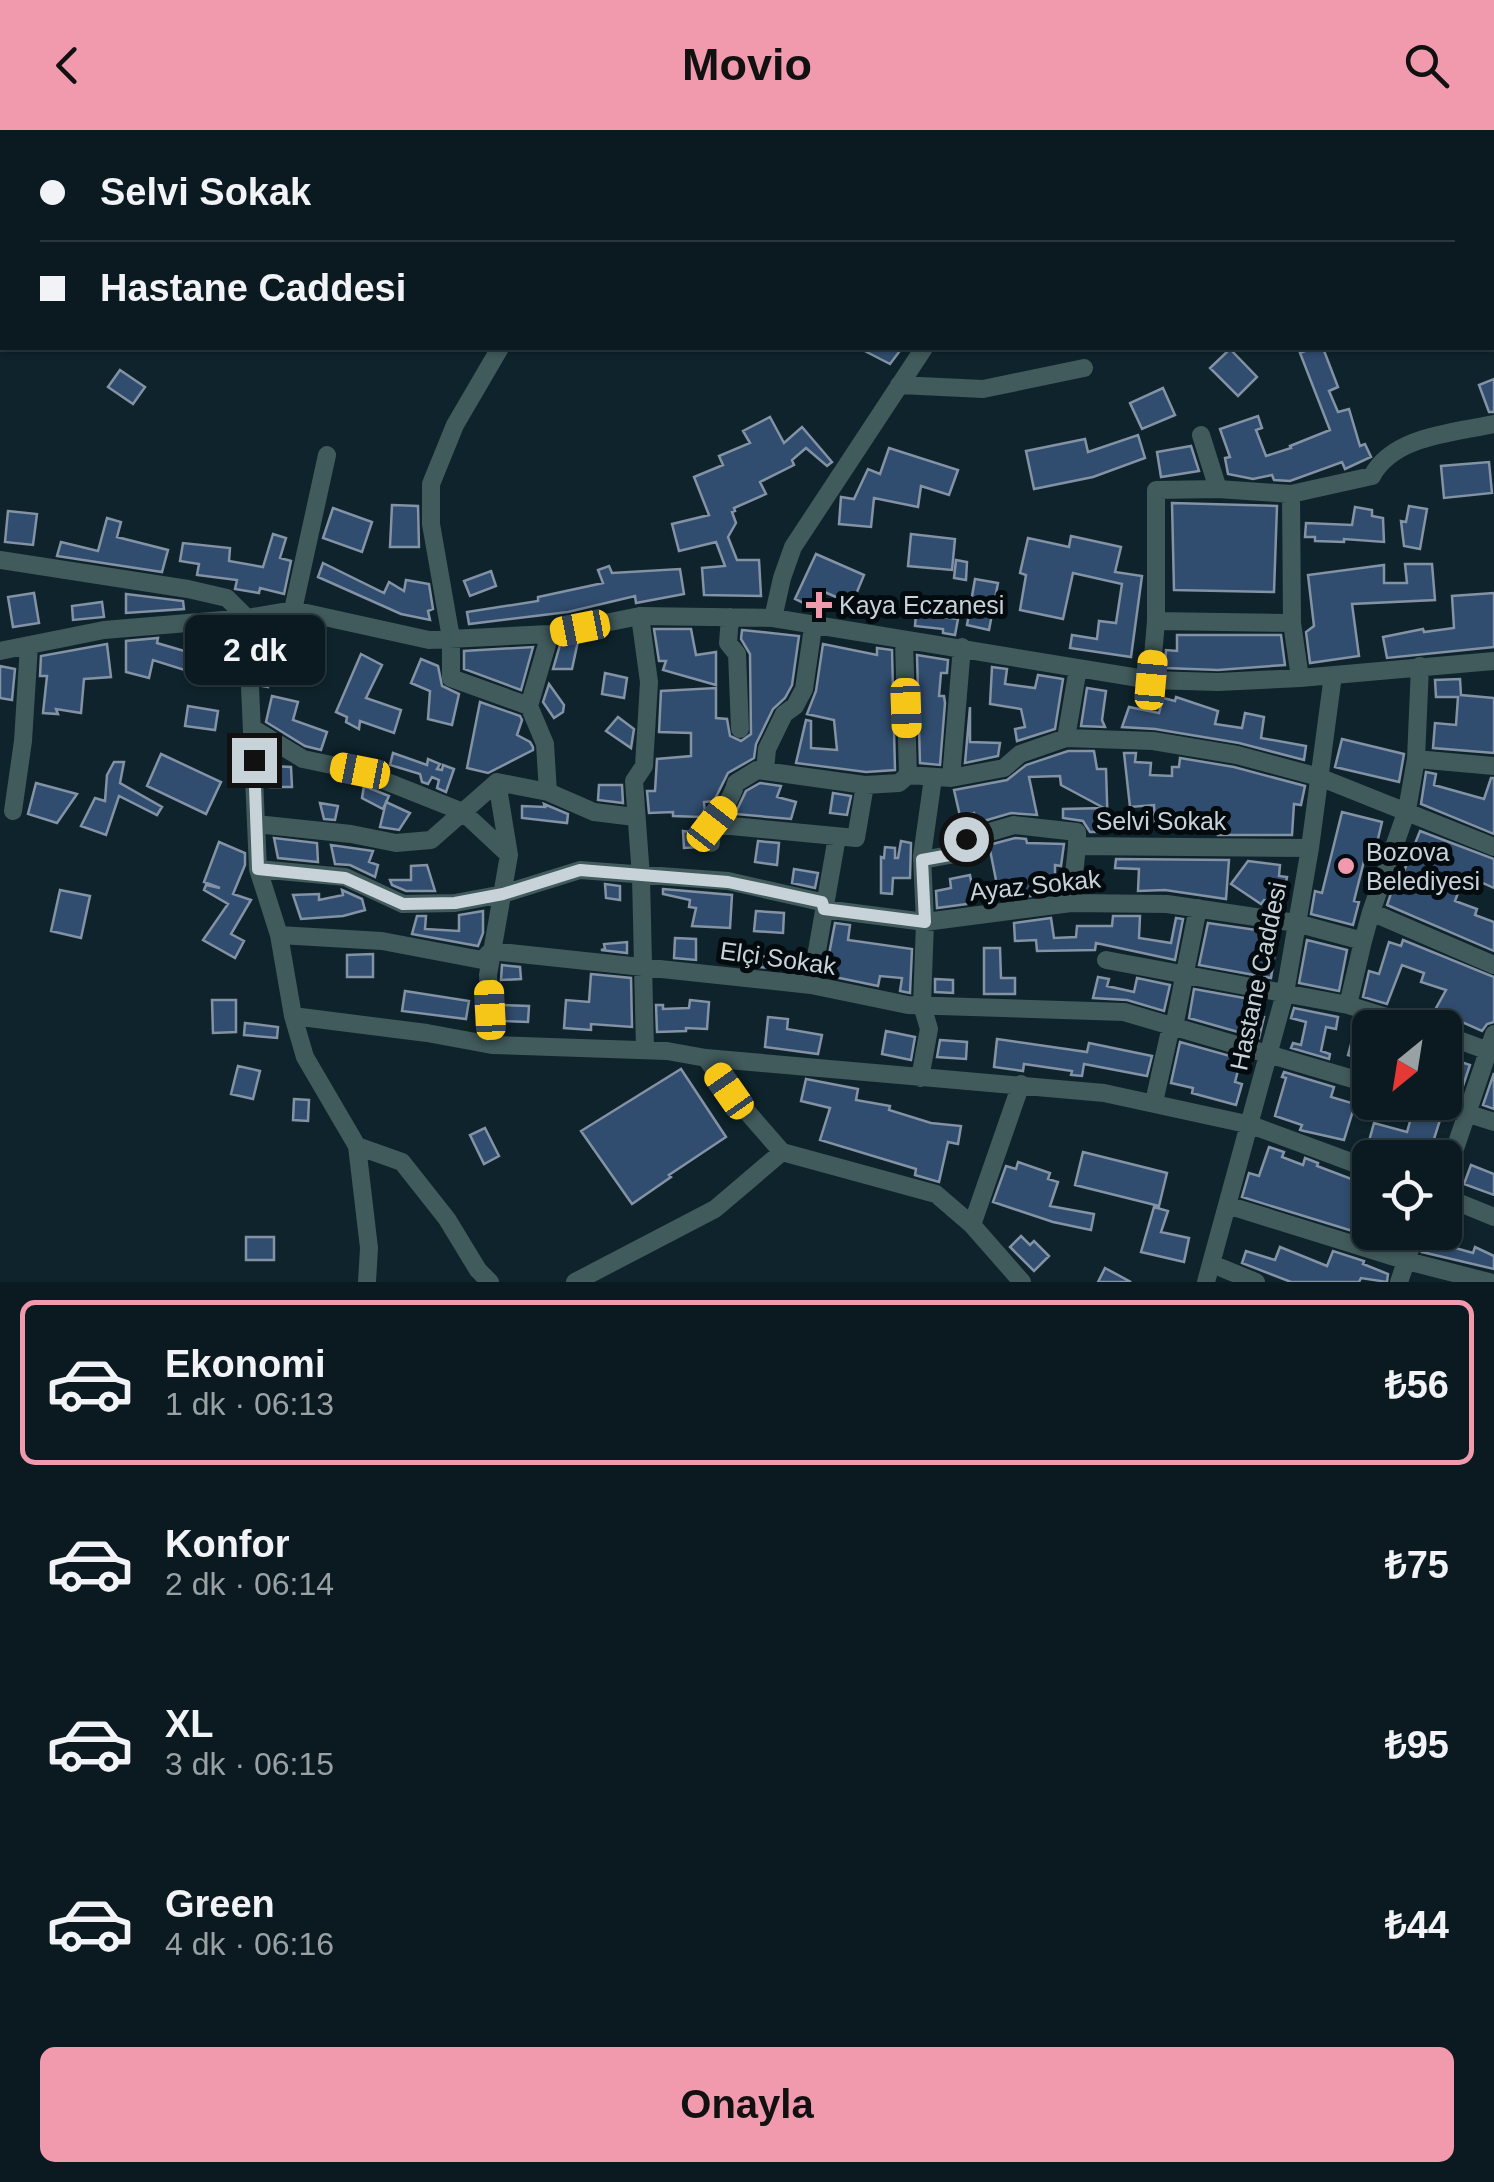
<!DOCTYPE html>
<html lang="tr">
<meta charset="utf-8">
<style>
:root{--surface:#0a1a20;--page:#132329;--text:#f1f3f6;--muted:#99a1a5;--line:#2a383e;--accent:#f29aad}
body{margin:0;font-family:Helvetica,sans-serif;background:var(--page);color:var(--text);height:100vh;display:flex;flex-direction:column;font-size:38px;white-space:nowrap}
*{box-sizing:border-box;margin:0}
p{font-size:32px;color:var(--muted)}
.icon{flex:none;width:55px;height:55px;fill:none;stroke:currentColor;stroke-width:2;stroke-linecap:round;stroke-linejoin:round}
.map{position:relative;height:1152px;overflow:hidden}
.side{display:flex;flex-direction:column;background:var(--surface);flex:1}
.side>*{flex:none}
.banner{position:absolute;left:0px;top:0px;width:1495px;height:220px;box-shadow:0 2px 8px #0004,0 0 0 2px var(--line);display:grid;align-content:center;height:220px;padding:0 40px;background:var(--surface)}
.needle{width:65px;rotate:210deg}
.fabs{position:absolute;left:1352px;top:880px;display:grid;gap:20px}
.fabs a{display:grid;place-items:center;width:110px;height:110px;border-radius:15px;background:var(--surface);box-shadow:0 2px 8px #0004,0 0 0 2px var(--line);font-size:50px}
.end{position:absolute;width:45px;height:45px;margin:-22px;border:12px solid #c7d3d9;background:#111;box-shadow:0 0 0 5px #111}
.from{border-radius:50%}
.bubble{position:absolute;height:70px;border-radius:15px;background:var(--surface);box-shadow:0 2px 8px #0004,0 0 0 2px var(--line);font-size:32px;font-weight:800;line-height:70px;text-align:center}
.car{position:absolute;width:30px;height:60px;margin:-30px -15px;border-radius:12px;box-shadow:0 0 8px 2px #0007;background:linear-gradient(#f5c518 24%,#345 0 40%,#f5c518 0 76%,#345 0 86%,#f5c518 0)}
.banner b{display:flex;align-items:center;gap:35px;height:95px;font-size:38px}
.banner b+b{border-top:2px solid var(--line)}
.banner i{width:25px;height:25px;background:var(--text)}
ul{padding:18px 0 0;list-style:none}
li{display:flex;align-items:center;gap:30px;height:165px;margin:0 20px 15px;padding:0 20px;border:5px solid transparent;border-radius:15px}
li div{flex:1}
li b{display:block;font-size:38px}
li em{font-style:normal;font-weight:800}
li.current{border-color:var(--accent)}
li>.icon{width:90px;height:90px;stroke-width:1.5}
.primary-button{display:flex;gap:20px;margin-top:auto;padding:20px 40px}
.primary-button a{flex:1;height:115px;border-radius:15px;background:var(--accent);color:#111;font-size:40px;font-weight:800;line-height:115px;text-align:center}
header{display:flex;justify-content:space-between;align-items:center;height:130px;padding:0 40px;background:var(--accent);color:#111;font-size:45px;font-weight:800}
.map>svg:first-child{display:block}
</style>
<header><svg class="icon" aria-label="back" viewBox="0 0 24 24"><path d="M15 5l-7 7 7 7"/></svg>Movio<svg class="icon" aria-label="search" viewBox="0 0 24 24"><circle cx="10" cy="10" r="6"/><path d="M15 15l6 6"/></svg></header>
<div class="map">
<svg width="1494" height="1152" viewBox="0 0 1494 1152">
<rect width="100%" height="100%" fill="#0e232b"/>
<path fill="#304c6e" stroke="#8392a4" stroke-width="2.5" d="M859 218H902L890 234Z
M1312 218H1323L1338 257 1329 261 1338 282 1349 279 1360 316 1365 314 1371 327 1345 339 1342 332 1290 351 1274 350 1272 345 1253 349 1228 344 1225 328 1230 327 1220 299 1258 286 1262 298 1256 300 1266 326 1291 318 1290 316 1330 300 1300 223Z
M1230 219 1257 247 1238 266 1210 238Z
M120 240 145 257 133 274 108 257Z
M1494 249V282H1489L1479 255Z
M1163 258 1175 285 1142 299 1130 273Z
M770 287 784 313 802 297 832 332 827 336 806 318 792 330 794 335 760 352 766 364 734 378 735 381 732 382 736 393 728 407 737 430H759L761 466 704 465 702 438 725 436 716 412 679 421 672 394 709 385 694 347 723 335 719 326 750 313 743 301Z
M1138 305 1145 328 1093 347 1034 359 1026 321 1085 309 1088 322Z
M1191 316 1199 341 1161 347 1157 322Z
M889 318 958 340 949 365 921 356 918 377 874 368 871 397 839 394 841 367 854 369 868 339 880 344Z
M1489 332 1492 363 1444 368 1441 336Z
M1172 373 1277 376 1274 462 1174 460Z
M392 375 418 376 419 417H390Z
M1409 376 1427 379 1420 419 1404 416 1401 391 1406 392Z
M1355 377 1372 380V386L1383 388 1384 412 1344 409V412L1315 411V407H1305L1306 393 1352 395Z
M333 378 372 392 362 422 323 408Z
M8 381 37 384 33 415 5 412Z
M107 388 121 392 117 407 168 420 162 442 57 426 61 412 98 421Z
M273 404 286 408 280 428 291 431 284 464 260 458 259 463 235 459 237 450 197 445 199 434 180 431 183 413 230 418 229 431 263 437Z
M911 404 955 409 952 440 908 436Z
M1071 406 1121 417 1115 442 1142 446 1131 527 1070 518 1072 505 1097 509 1099 491 1116 493 1122 454 1073 443 1063 489 1020 480 1026 445 1020 443 1028 408 1069 417Z
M816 424 864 445 852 474 820 460 812 477 795 469Z
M956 430 967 432 966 450 954 448Z
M323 433 384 463 389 452 404 461 406 450 429 454 433 479 428 481 430 490 401 484 318 447Z
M1405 434H1432L1435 470 1352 474 1359 526 1310 533 1306 502 1314 496 1308 445 1384 435V453H1407Z
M609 436 612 443 680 439 684 464 636 473 635 466 568 482 469 494 467 482 538 471V467L603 453 598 440Z
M491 441 496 456 470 466 464 451Z
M975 449 998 453 989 500 967 495Z
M34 463 39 493 13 497 8 467Z
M1494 463V517L1387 528 1383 507 1423 499 1424 502 1454 498 1452 466Z
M126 464 183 471 184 479 126 483Z
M917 471 942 473 941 487 958 489 955 505 943 503V499L915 496Z
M102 472 104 487 73 490 72 476Z
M654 499H691L696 525 716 522V555L663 540 666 531H659Z
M742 500 799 506 792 555 785 568 773 579 756 614 754 628 728 643 714 671 704 672 705 683 701 687 673 686V682L649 683 647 661H655L657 629 691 626V603L659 602 661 561 716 558V588L727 589 730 606 741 611 751 604 750 524 741 509Z
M1177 505H1281L1285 535 1218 540 1165 538 1166 520 1177 521Z
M158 508 157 513 191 523 194 515 219 524 210 548 153 530 149 548 126 542V511Z
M578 511 572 539H553L560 515Z
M107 514 111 547 84 549 81 583 56 579 58 584 43 583 47 546H40L41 526Z
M823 514 877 525V518L892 520 895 640 866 642 796 633 806 590 811 591V618L837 620 834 590 807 584 816 561Z
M533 517 521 560 464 539V521Z
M261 524 271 525 268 557 262 556Z
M361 524 382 535 366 568 401 580 394 603 360 591 359 599 346 592 347 587 336 582Z
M917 525 948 530 947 543H941L939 566H944L945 573 940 635 920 633Z
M421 529 438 536 442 556 459 564 452 595 428 589 430 561 411 553Z
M0 536 15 539 12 570 0 568Z
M992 537 1007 539 1005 554 1035 558 1038 545 1063 549 1055 599 1017 611 1015 599 1025 597 1021 579 990 574Z
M605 543 627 548 624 568 602 564Z
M1460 549 1461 565 1494 568V623L1433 618 1435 593 1456 595 1458 567H1436L1435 550Z
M549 554 564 575 563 582 554 588 543 572Z
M1087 558 1106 561 1102 590 1105 597 1081 596Z
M272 566 298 572 293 590 327 602 321 620 305 616 266 592Z
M1176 567 1218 581 1215 594 1242 598 1245 583 1264 587 1261 608 1306 616 1304 630 1239 613 1155 599 1122 597 1129 577 1159 583 1163 568 1175 571Z
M480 572 520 586 522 590 517 605 530 612 533 617V620L488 643 467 638Z
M188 576 218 581 215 600 185 596Z
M970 577V612L1000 613 998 626 965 633Z
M618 587 634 599 631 618 606 601Z
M1342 609 1404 624 1399 652 1335 637Z
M1068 621H1094L1097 639H1106L1108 702H1090L1083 691 1063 688V679L1104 678 1061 655 1060 646 1029 647 1037 685 1011 683 977 693 974 683 960 686 954 660 1007 650 1026 635Z
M393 623 427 635 428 629 440 634 437 639 442 640 443 635 454 639 446 662 437 658 439 650 432 647 428 654 422 652 420 644 390 635Z
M1124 623H1136L1135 632 1151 633 1150 645 1172 646V637H1179L1180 628 1234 637 1305 656 1301 675 1294 674 1292 705H1218V700H1195V695L1155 696 1154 675 1130 677Z
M161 624 221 652 206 684 147 656Z
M114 632H124L120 653 162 677 157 685 119 666 106 705 81 696 95 668 105 671 107 645Z
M270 636 291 637 292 657H270Z
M1426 642 1436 644 1434 655 1484 669 1491 648H1494V704L1421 674Z
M36 653 77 664 57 693 28 684Z
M760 653 781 656 777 667 796 672 791 689 735 684 746 661Z
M599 655H622L623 673 598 670Z
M364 656 389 666 383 679 362 668Z
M833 663 851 666 847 685 830 683Z
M386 672 410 683 399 700 380 697Z
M320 673 338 676 335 690 324 689Z
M544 674 568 684 567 693 522 688V676L545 677Z
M1342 682 1382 692 1376 717 1368 715 1354 771 1359 772 1353 795 1311 784 1315 761 1322 763Z
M683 701 700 703 699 717 684 718Z
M1420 701 1494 729V758L1465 745 1455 771 1477 779 1475 785 1494 792V821L1387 775 1399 740 1404 741Z
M274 708 317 713 318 732 278 728Z
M1015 708 1026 709 1027 713 1064 714 1061 736 1055 735V759L1047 760V764L1000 770 989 715Z
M758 711 779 713 777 735 755 732Z
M901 711 911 713 910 748H893L892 764 881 763V727L884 728 885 717 895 718V728H898Z
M219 712 245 723V735L233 764 251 770 231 804 244 811 235 828 203 810 228 774 204 760 206 755 220 758 204 752Z
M331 715 373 721 369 732 378 735 375 747 350 735 335 734Z
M1116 729 1229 730 1226 769 1165 760 1138 761 1139 739 1115 738Z
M1248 731 1280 735 1279 746 1287 747 1282 773 1264 770 1261 774 1231 754Z
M427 735 435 761H406L392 755 390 750H411V736Z
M794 739 818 743 815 758 792 753Z
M970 745 975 773 937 778 936 761 951 758 950 749Z
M605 754 620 756V770L606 768Z
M663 759 732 765 730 798 692 796 696 778 689 777 690 770 663 764Z
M60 760 90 766 81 808 51 801Z
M342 760 362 769 365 780 343 786 301 789 293 765 319 764V770L343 765Z
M483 781V803L478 816 412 804 417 786H426L425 799 459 801V785Z
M756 781 784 783 783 803 754 801Z
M1113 786H1140L1139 808 1171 813 1176 788 1183 789 1175 830 1096 813 1095 820 1037 821 1036 810 1015 811 1014 793 1051 788 1054 808 1076 807 1077 796H1112Z
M835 793 850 795 848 810 912 819 910 863 900 861 902 848 880 846 878 856 825 845Z
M1208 793 1278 803 1271 848 1199 835Z
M675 808 696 809V830L674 828Z
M1307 810 1347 820 1339 861 1299 853Z
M1403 810 1494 847V892L1487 894 1482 901 1435 880 1446 860 1421 852 1424 843 1402 835 1387 874 1363 867 1369 841 1379 844 1389 812 1401 816Z
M627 812V823L601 820 605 819 604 814Z
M984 818H1000L1001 848H1015V864H984Z
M741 823 782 829 781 839 739 835Z
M373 824V847H347V825Z
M502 835 520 837 521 849 501 850Z
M591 844 631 848 632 897 591 894V900L564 898 566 870 589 872Z
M1098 847 1109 849 1107 856 1134 862 1137 848 1170 855 1164 881 1127 870 1093 868Z
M935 849 953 850V863L935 862Z
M1194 859 1261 871 1257 886 1264 887 1259 908 1189 888Z
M405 861 469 871 466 889 402 881Z
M212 870H236V902L213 903Z
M690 870 709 872 707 899 686 898V901L657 902 656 875H663V879L689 878Z
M502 875 529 876 528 892 503 891Z
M1294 878 1338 887 1336 899 1326 897 1321 921 1330 924 1329 929 1291 918 1293 913 1301 915 1306 892 1291 888Z
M768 887 788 889 787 899 822 905 818 924 765 917Z
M245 893 278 897 277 908 244 905Z
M886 901 915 907 911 930 882 924Z
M1354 903 1368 907 1363 929 1348 925Z
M997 909 1087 922 1089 913 1152 926 1147 946 1084 934 1082 946 1071 945 1072 941 1024 934 1023 941 994 937Z
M940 910 967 912 966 929 937 927Z
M1180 912 1241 929 1235 952 1242 954 1236 975 1192 963 1193 958 1171 953Z
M1445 918 1457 923 1455 930 1470 935 1459 968 1445 963Z
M238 936 260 941 253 969 231 964Z
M681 939 726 1007 669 1045 671 1047 632 1074 581 1001Z
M1284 942 1334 957 1331 967 1355 974 1344 1010 1304 1001 1300 1000 1302 995 1275 986 1286 948 1282 947Z
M1494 943V979L1483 975Z
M806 949 858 959 856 970 890 976 889 980 931 993 961 996 958 1014 948 1012 939 1052 915 1045 916 1039 820 1010 830 978 801 971Z
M294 969 309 970 308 991 293 990Z
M1413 981 1440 990 1428 1028H1385L1366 1022 1374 993 1407 1002Z
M485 998 499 1026 484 1034 470 1005Z
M1269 1017 1284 1022 1282 1027 1303 1035 1305 1028 1318 1033 1317 1036 1370 1056 1362 1086 1370 1088V1102H1403L1398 1115 1242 1067 1249 1043 1259 1046Z
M1083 1022 1167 1043 1159 1076 1075 1055Z
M1018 1032 1050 1043 1048 1049 1058 1052 1050 1076 1094 1084 1091 1100 1053 1092 993 1072 1006 1036 1016 1039Z
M1471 1035 1494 1044V1065L1464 1054Z
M1154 1077 1168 1081 1161 1102 1189 1108 1184 1132 1141 1122Z
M1021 1106 1030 1115 1034 1111 1049 1126 1034 1141 1010 1117Z
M246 1107H274V1130H246Z
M1427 1110 1473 1123 1475 1117 1494 1126V1139L1422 1122Z
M1280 1117 1327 1136 1333 1121 1364 1131 1363 1134 1388 1144 1387 1152 1361 1148 1359 1152H1291L1242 1133 1246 1121 1275 1130Z
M1105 1138 1131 1152H1098Z"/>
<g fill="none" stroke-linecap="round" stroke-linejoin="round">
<path stroke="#415a5b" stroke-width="18" d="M505 2 506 0
M1079 2 1081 0
M500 218 455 295 431 354V394L451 508V548L529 576
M899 255 983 259 1084 238
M1201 305 1218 359
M0 430 188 459 227 468 247 488 258 739 279 805 293 886 305 927 357 1016 402 1032 447 1089 478 1140 490 1152
M293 480 327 325
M640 486 649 552 644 636 634 651 641 747 645 920
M730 487 728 513 737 524 740 599
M773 488 782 448 793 417 924 218
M1156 491 1292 493 1291 364
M1292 493 1300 548
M904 511 908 645
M0 521 104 500 247 488 293 480 429 510 550 504 640 486 773 488 1151 550 1218 552 1300 548 1494 531
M1151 550 1156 491V360L1218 359 1291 364 1372 346C1393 306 1453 303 1494 294
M252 598 303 629 360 641 463 682 509 725 488 845 492 915
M1066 608 1078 538
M1416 629 1494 636
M765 641 767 619 784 584 795 576 804 559 813 497
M951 648 962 517
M497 652 509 725
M548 662 545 614 529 576 550 504
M13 681 23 611 29 515
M256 694 351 704 396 713 431 710 497 652 548 662 594 682 635 687
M711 694 856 708 865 655
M711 713C712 683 729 680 736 653L757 640 865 655 899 653 908 645 951 648 1004 638 1020 624 1066 608 1153 611 1237 625 1319 647 1494 717
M922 730 966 722V709L1014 695 1077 702V716L1310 718
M258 739 345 747 403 774 455 773 503 764 580 740 728 751 821 772 824 779 925 792 1071 773 1167 774 1296 793 1363 811 1371 782 1494 835
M1071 773 1077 716
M1371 782 1407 680 1416 629 1420 536
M279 805 382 811 482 830 491 821 811 855 908 875 1124 882 1370 954
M1106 830 1348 875 1422 898
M811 855 837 707
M1348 875 1363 811
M293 886 427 903 492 915 667 921 706 928 1104 963 1251 995 1370 1039
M1174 897 1198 778
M1445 905 1494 923
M706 928 729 961 782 1022
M920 948 929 899 922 875 925 792 922 726 933 648
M1154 972 1171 896
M1431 972 1494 992
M357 1016 369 1118 367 1152
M1445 1048 1494 904
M1445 1067 1494 1087
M1227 1075 1407 1131 1489 1152
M972 1095 1021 954
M1212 1134 1256 1152
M575 1152 715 1079 782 1022 936 1064 972 1095 1022 1152
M1206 1152 1285 863 1310 718 1333 545
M1399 1152 1416 1102"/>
</g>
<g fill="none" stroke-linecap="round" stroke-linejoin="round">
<path stroke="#c7d3d9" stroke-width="12" d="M254 630 258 739 345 748 403 774 455 773 503 764 580 740 728 752 822 772 824 779 925 792 922 730 966 722V709"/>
</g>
<g fill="#f29aad" stroke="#040b0f" stroke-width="4">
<path d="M814 460h10v10h10v10h-10v10h-10v-10h-10v-10h10z"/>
<circle cx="1346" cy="736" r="10"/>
</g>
<g text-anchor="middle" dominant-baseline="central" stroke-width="10" stroke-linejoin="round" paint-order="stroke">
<g font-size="25" fill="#c7d3d9" stroke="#040b0f" text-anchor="start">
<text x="839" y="475">Kaya Eczanesi</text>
<text x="1366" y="722">Bozova<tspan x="1366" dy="29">Belediyesi</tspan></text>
</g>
<g font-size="25" fill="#c7d3d9" stroke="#040b0f">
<text x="1161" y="691">Selvi Sokak</text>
<text transform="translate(1035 755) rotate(-6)">Ayaz Sokak</text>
<text transform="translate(778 828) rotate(8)">Elçi Sokak</text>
<text transform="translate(1258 846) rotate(-78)">Hastane Caddesi</text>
</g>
</g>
</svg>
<div class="fabs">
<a><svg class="needle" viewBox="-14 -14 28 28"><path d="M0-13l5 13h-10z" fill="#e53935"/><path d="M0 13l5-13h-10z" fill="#99a1a5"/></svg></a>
<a><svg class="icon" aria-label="locate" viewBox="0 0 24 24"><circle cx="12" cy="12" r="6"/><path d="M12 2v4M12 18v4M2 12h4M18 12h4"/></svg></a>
</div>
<i class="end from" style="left:966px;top:709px"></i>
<i class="end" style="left:254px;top:630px"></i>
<div class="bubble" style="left:185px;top:485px;width:140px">2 dk</div>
<i class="car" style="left:580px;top:498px;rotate:259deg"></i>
<i class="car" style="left:1151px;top:550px;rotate:5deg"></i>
<i class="car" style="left:906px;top:578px;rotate:178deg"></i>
<i class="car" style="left:360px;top:641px;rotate:281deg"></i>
<i class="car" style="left:712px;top:694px;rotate:38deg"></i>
<i class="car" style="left:490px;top:880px;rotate:357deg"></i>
<i class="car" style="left:729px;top:961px;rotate:325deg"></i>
<div class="banner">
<b><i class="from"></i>Selvi Sokak</b>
<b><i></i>Hastane Caddesi</b>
</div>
</div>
<section class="side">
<ul>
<li class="current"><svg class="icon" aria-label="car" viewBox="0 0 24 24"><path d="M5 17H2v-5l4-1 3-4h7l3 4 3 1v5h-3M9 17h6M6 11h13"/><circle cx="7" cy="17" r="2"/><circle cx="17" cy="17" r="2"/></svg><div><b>Ekonomi</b><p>1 dk · 06:13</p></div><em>₺56</em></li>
<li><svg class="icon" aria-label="car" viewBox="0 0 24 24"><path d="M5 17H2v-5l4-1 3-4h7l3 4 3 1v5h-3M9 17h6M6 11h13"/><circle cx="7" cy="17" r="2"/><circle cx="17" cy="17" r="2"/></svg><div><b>Konfor</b><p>2 dk · 06:14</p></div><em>₺75</em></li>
<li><svg class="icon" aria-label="car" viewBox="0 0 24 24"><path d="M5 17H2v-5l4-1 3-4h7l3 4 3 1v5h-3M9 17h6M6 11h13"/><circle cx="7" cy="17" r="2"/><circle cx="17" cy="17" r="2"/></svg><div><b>XL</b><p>3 dk · 06:15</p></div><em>₺95</em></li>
<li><svg class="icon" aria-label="car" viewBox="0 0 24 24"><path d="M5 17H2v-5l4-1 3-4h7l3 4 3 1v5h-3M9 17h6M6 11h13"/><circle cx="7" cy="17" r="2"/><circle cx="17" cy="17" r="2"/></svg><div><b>Green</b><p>4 dk · 06:16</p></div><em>₺44</em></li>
</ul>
<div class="primary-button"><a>Onayla</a></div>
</section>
